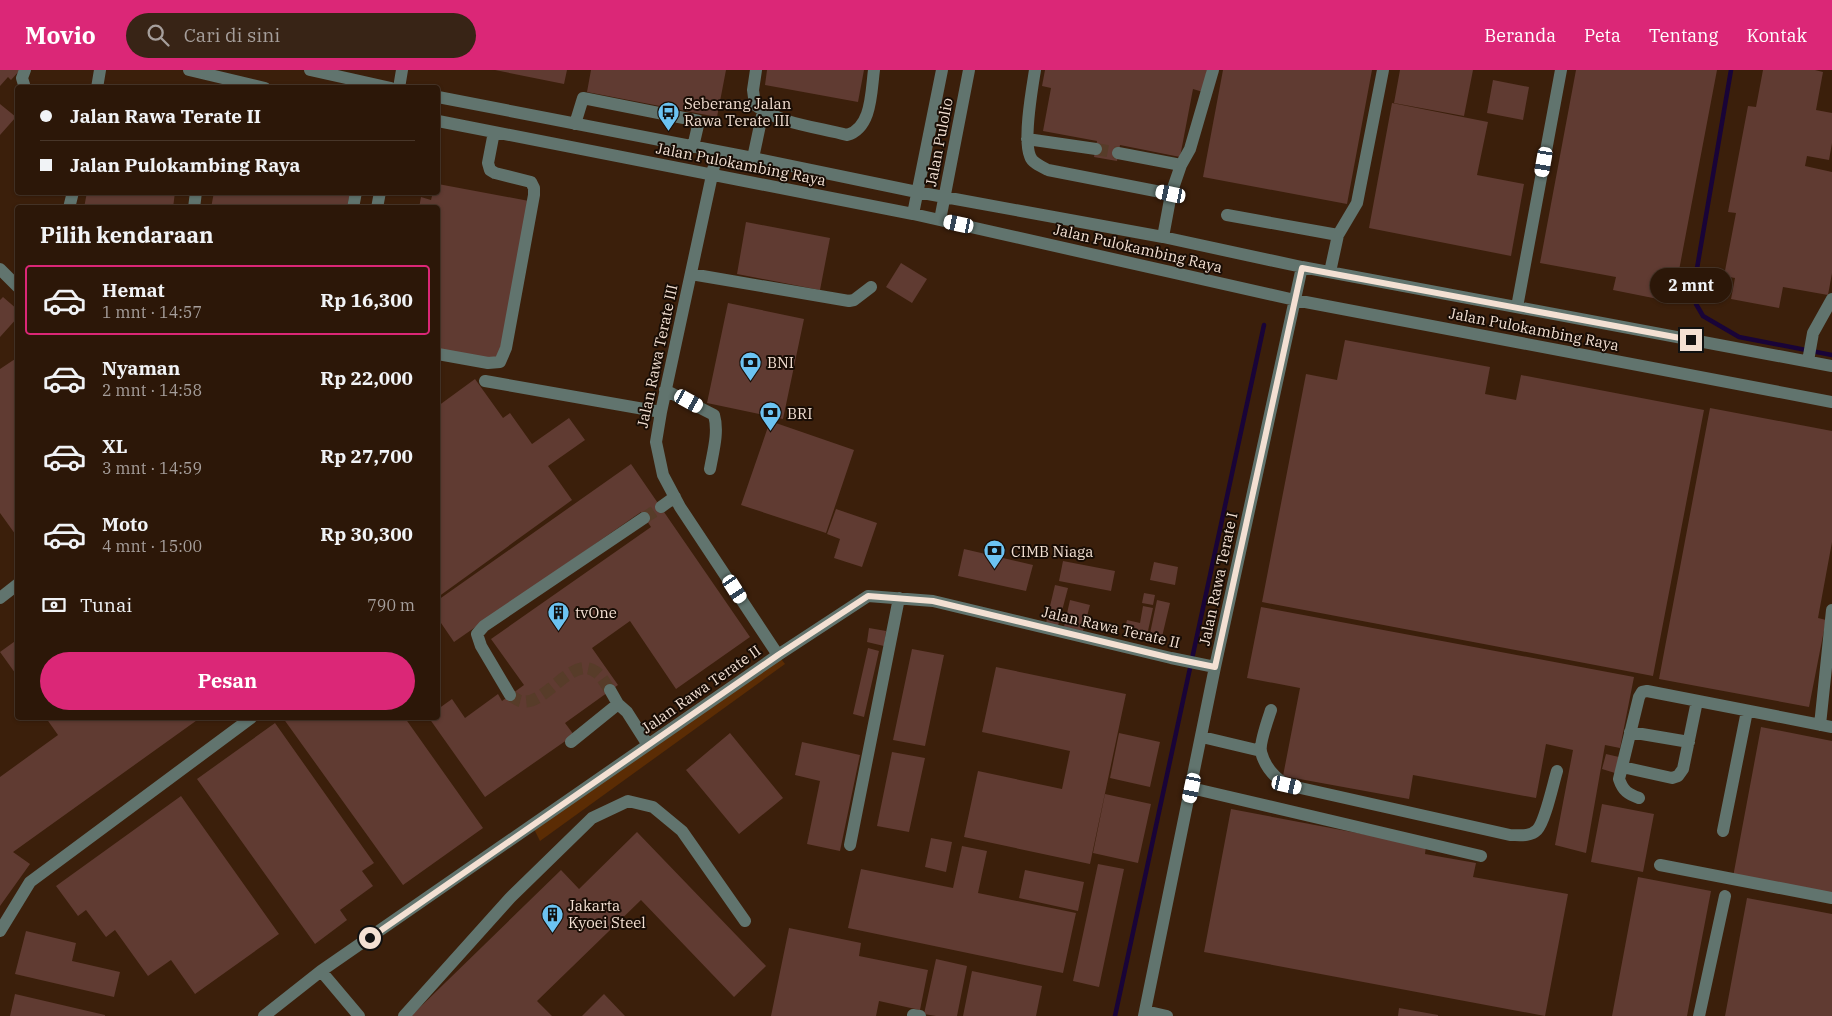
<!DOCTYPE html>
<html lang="id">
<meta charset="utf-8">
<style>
:root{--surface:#2c1708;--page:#382416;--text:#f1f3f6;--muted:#a69f9c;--line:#483629;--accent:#db2777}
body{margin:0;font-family:"IBM Plex Serif",serif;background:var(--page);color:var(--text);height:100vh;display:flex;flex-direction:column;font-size:19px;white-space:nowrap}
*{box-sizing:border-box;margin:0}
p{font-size:16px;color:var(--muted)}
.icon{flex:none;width:28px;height:28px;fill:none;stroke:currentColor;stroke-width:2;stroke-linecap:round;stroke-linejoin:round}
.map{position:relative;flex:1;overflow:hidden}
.drawer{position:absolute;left:15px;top:135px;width:425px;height:515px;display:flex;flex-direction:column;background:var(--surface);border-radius:5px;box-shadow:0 1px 4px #0004,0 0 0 1px var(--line)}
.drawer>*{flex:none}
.hud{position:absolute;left:15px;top:15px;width:425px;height:110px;border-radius:5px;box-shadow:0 1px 4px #0004,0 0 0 1px var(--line);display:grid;align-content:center;height:110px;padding:0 25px;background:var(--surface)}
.end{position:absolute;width:22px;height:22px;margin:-11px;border:6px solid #f3e0d3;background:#111;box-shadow:0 0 0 2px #111}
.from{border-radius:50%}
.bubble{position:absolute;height:35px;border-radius:18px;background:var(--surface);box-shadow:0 1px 4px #0004,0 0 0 1px var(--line);font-size:16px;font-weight:700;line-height:35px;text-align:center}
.car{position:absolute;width:15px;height:30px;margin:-15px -8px;border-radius:6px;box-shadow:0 0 4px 1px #0007;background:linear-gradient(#fff 24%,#345 0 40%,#fff 0 76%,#345 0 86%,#fff 0)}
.hud b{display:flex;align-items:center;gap:18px;height:48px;font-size:19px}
.hud b+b{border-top:1px solid var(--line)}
.hud i{width:12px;height:12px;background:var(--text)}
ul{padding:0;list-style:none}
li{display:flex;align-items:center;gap:15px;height:70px;margin:0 10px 8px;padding:0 15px;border:2px solid transparent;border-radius:5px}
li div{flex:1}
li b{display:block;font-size:19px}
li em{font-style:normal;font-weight:700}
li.selected{border-color:var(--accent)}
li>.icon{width:45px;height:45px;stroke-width:1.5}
h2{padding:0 25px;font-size:22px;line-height:60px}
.pay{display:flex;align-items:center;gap:12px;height:55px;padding:0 25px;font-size:19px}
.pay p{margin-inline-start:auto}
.action{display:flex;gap:10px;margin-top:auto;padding:10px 25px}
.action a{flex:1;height:58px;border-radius:30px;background:var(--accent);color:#fff;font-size:20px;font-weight:700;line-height:58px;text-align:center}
header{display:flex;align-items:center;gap:30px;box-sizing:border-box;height:70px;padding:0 25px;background:var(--accent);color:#fff}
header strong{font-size:24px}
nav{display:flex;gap:28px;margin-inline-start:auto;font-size:18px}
.search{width:350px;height:45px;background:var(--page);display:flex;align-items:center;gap:12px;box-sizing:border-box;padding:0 18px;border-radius:28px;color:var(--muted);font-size:19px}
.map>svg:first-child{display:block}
</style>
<header>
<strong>Movio</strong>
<div class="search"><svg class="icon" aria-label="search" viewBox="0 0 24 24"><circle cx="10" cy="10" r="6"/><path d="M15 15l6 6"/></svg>Cari di sini</div>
<nav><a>Beranda</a><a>Peta</a><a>Tentang</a><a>Kontak</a></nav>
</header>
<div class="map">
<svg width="1832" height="946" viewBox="0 0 1832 946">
<rect width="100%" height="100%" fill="#3b1f0b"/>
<path fill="#5b2c04" d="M778 585 785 594 540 771 532 755Z"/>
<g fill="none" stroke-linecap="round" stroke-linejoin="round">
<path stroke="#190438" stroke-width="4.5" d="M1731 0 1695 210 1696 234 1703 246 1739 267 1832 285
M1115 946 1264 255"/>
</g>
<path fill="#603b32" d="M0 0H20L11 10 8 7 0 16Z
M495 0H567L564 14Z
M591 0H726L717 47 587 22Z
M767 0H864L858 32 765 15Z
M1045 0H1207L1203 22 1193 19 1180 87 1120 75 1117 91 1094 87 1097 71 1043 61 1051 18 1042 16Z
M1223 0H1372L1347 134 1203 107Z
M1400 0H1473L1464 46 1394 33Z
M1576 0H1717L1673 232 1613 220 1616 207 1540 193Z
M1763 0H1815L1823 2 1816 40 1832 43V73L1829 90 1807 86 1805 96 1832 102V203L1828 225 1783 217 1779 238 1731 229 1735 208 1724 206 1736 143 1728 142 1748 36 1756 37Z
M1493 10 1529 17 1523 50 1487 43Z
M1392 33 1488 52 1477 105 1524 114 1511 186 1369 158Z
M0 34 16 47 0 65Z
M438 114 529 131 499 291 438 280V138H419L421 127 431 130 433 122H438Z
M87 122H175L173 138H84Z
M214 122H350L347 138H211Z
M746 152 830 168 820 220 737 204Z
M901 193 927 209 912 233 886 217Z
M3 227 18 240V247L0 267V230Z
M728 233 804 249 783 349 707 333Z
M1345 270 1490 297 1485 324 1516 330 1521 305 1704 340 1653 606 1262 532 1306 304 1337 310Z
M18 287V468L0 443V299Z
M475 309 503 348 510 343 532 374 569 348 585 370 548 396 572 430 438 527V336Z
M1710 338 1832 361V472L1818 548 1826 550 1809 637 1659 609Z
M770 351 854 380 826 463 741 435Z
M631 394 750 567 676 619 630 551 592 578 618 615 565 653 574 665 485 727 429 648H438V639L452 629 465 648 498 624 502 631 524 615 491 569 651 457 641 442 454 572 441 553 438 556V530Z
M836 439 877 453 862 497 834 488 840 469 827 464Z
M964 479 1033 495 1026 521 958 506Z
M1063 491 1115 501 1111 521 1059 511Z
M1154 492 1178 497 1175 515 1150 510Z
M1055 515 1068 518 1058 556 1046 553Z
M1144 523 1155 525 1153 535 1142 533Z
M1070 530 1090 535 1083 561 1064 557Z
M1157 530 1170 533 1161 571 1149 568Z
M1143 536 1153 538 1146 570 1123 566 1127 550 1140 553Z
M1261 537 1634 607 1620 678 1605 675 1586 783 1555 775 1573 680 1546 674 1536 728 1413 705 1409 729 1283 706 1300 618 1247 608Z
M869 558 886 561 884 576 867 572Z
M18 569V607L0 582Z
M868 578 879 581 864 647 853 644Z
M912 579 944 585 925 676 893 670Z
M996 597 1126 624 1090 794 964 767 978 701 1062 719 1070 681 982 662Z
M46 648H200L13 782 30 794 0 836V707L58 665Z
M283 648H405L483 758 403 815Z
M275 653 374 793 362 801 373 816 340 840 347 850 315 874 197 709Z
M1761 657 1832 671V826L1733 807Z
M730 663 783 728 739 764 686 700Z
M1119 663 1160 672 1150 717 1110 708Z
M802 672 860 685 840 781 807 774 820 711 795 705Z
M892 682 925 688 909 762 877 756Z
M1606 684 1619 687 1615 703 1602 699Z
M1105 724 1151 734 1138 793 1093 783Z
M181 726 279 864 195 924 171 890 148 906 115 860 106 867 86 840 78 846 56 816Z
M1602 734 1654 744 1643 802 1591 792Z
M1231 739 1426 776 1425 784 1476 793 1473 807 1568 824 1545 946 1204 882Z
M637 762 766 896 734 927 641 830 537 931 552 946H411L561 800 579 819Z
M931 768 952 772 946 802 925 797Z
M962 776 987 781 978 823 1076 843 1063 903 848 858 861 799 953 818Z
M1098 794 1124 799 1099 917 1073 911Z
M1025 800 1084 812 1078 841 1019 828Z
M1638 807 1711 821 1687 946H1612Z
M1747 828 1832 844V946H1725Z
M789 858 861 873 859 886 928 900 920 940 879 931 876 946H771Z
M26 861 76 873 72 891 120 902 114 927 15 904Z
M936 889 967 896 957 946H936L924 944Z
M972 901 1042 916 1036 946H963Z
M15 924 105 945V946H10Z
M604 924 625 946H582Z
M1399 938 1438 945V946H1398Z"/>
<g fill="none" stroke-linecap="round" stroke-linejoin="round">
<path stroke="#573c29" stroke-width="12" stroke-dasharray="12 6" stroke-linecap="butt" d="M1096 79 1118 83
M644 448 661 437
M510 625C513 627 517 630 520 631 545 638 572 583 596 602 602 606 606 615 610 620"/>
<path stroke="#61746e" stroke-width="12" d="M25 0 22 8 25 18
M189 0 265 18
M310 0 391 18
M756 0 753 20 755 35C780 54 817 57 847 65 872 58 871 22 874 0
M1035 0C1032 19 1023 69 1030 86 1032 93 1042 97 1048 100L1171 124 1163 167
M97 18 100 0
M399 18 402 0
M438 27 753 88 917 122 1163 167 1302 197 1832 296
M438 51 913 144 1295 230 1832 332
M575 54 583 28 699 51 693 77
M1027 69 1096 79
M717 82 661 342 656 372 663 405 680 437 778 585
M1118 83 1181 95 1171 124
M753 88 763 41
M1181 95 1190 79 1213 0
M69 138 73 122
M194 138 196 122
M353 138 356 122
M377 138 380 122
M913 144 942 0
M1227 145 1338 165 1330 202
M940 150 969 0
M1338 165 1357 133 1383 0
M0 199 18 217
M691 204 849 231 854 230 871 217
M1517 237 1561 0
M438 284 488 293 500 292 506 278 534 125V118L531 112 495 103 490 100 488 93 494 62
M1808 291 1813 263 1832 229
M485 311 661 342
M665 320 714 345C719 362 713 382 710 399
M661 437 675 427
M0 528 18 514
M610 620 618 634 627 642 648 675
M510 625 481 576 477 564 484 556 644 448
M1271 640C1268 649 1259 674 1261 682 1265 697 1275 708 1287 715L1510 765C1519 765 1530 767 1537 760 1545 752 1553 714 1557 701
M1820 655 1832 540
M1630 662 1689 672
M1202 667 1261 681
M571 672 618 634
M1622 697 1672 708 1678 706 1683 699 1697 631
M1191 718 1481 786
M1639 728C1628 724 1623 721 1619 709L1639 627 1642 622 1647 621 1832 657
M1723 761 1747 641
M850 775 899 528
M1660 795 1832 828
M0 861 30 812 251 648
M321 901 359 946
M1145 941 1167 946
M913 945 920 946
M264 946 321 901 778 585 868 526 933 531 1171 588 1215 597
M404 946 510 828 592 748 628 731 653 737 682 761 745 851
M1144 946 1215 597 1302 197
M1699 946 1725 826"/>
</g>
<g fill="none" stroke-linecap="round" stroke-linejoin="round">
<path stroke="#f3e0d3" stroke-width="6" d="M370 868 778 585 868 526 933 531 1171 588 1215 597 1302 198 1691 270"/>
</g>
<defs>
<symbol id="bus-pin" viewBox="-11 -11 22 30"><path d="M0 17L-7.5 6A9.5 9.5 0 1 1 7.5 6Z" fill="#6cc3f2" stroke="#190d05"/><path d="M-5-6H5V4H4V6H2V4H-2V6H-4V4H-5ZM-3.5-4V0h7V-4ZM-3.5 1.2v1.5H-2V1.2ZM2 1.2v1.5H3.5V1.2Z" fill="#111"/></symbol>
<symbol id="bank-pin" viewBox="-11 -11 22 30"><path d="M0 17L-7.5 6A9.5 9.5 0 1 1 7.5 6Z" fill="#6cc3f2" stroke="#190d05"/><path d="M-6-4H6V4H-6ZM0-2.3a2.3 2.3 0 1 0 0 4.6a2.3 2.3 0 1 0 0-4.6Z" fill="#111"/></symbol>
<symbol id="building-pin" viewBox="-11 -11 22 30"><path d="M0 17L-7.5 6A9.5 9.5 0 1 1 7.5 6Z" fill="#6cc3f2" stroke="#190d05"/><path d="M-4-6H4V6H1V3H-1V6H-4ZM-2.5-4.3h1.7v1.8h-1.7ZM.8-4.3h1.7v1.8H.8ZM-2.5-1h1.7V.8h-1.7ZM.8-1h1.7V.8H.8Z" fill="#111"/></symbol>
</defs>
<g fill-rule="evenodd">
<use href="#bus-pin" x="656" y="30" width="25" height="34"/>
<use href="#bank-pin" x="738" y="280" width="25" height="34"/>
<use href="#bank-pin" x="758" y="330" width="25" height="34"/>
<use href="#bank-pin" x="982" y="468" width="25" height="34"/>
<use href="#building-pin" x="546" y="530" width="25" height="34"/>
<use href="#building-pin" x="540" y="832" width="25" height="34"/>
</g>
<g text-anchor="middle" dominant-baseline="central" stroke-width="4" stroke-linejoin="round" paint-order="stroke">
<g font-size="15" fill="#f3e0d3" stroke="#190d05" text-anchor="start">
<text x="684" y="33">Seberang Jalan<tspan x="684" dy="17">Rawa Terate III</tspan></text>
<text x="767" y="292">BNI</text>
<text x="787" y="343">BRI</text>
<text x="1011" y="481">CIMB Niaga</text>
<text x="575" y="542">tvOne</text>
<text x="568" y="835">Jakarta<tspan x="568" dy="17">Kyoei Steel</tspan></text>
</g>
<g font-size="15" fill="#f3e0d3" stroke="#190d05">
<text transform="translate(939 72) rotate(-79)">Jalan Pulolio</text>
<text transform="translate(741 94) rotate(11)">Jalan Pulokambing Raya</text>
<text transform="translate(1138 178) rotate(13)">Jalan Pulokambing Raya</text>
<text transform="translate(1534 259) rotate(11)">Jalan Pulokambing Raya</text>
<text transform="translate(657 286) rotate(-78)">Jalan Rawa Terate III</text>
<text transform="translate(1218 509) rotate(-78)">Jalan Rawa Terate I</text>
<text transform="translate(1111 557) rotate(13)">Jalan Rawa Terate II</text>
<text transform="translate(701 619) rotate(-35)">Jalan Rawa Terate II</text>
</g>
</g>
</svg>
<i class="end from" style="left:370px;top:868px"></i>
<i class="end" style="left:1691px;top:270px"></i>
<div class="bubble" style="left:1650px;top:198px;width:82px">2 mnt</div>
<i class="car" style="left:1544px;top:92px;rotate:190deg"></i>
<i class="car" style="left:1171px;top:124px;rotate:282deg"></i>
<i class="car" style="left:959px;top:154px;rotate:282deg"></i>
<i class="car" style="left:689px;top:331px;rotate:119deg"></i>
<i class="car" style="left:735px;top:519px;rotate:147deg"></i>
<i class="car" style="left:1287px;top:715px;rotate:103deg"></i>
<i class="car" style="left:1192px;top:718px;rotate:192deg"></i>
<div class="hud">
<b><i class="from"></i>Jalan Rawa Terate II</b>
<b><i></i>Jalan Pulokambing Raya</b>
</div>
<section class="drawer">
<h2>Pilih kendaraan</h2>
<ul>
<li class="selected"><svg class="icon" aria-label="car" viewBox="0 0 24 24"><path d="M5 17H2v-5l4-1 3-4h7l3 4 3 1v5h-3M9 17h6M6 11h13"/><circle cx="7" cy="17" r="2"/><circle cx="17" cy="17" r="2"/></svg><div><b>Hemat</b><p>1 mnt · 14:57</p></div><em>Rp 16,300</em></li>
<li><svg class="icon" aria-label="car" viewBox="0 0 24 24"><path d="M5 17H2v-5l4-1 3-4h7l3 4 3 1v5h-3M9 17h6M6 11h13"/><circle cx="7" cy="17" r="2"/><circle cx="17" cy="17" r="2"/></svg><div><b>Nyaman</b><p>2 mnt · 14:58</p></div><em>Rp 22,000</em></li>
<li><svg class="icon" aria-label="car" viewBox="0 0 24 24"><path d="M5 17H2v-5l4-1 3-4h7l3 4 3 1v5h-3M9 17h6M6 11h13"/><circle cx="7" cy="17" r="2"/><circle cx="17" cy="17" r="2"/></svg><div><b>XL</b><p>3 mnt · 14:59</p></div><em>Rp 27,700</em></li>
<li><svg class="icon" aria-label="car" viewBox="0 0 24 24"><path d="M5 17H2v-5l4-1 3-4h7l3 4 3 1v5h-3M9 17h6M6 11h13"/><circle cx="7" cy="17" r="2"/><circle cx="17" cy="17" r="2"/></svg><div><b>Moto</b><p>4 mnt · 15:00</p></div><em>Rp 30,300</em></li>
</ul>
<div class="pay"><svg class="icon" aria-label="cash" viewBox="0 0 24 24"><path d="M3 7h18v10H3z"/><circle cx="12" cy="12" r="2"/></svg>Tunai<p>790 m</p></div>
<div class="action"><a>Pesan</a></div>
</section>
</div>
